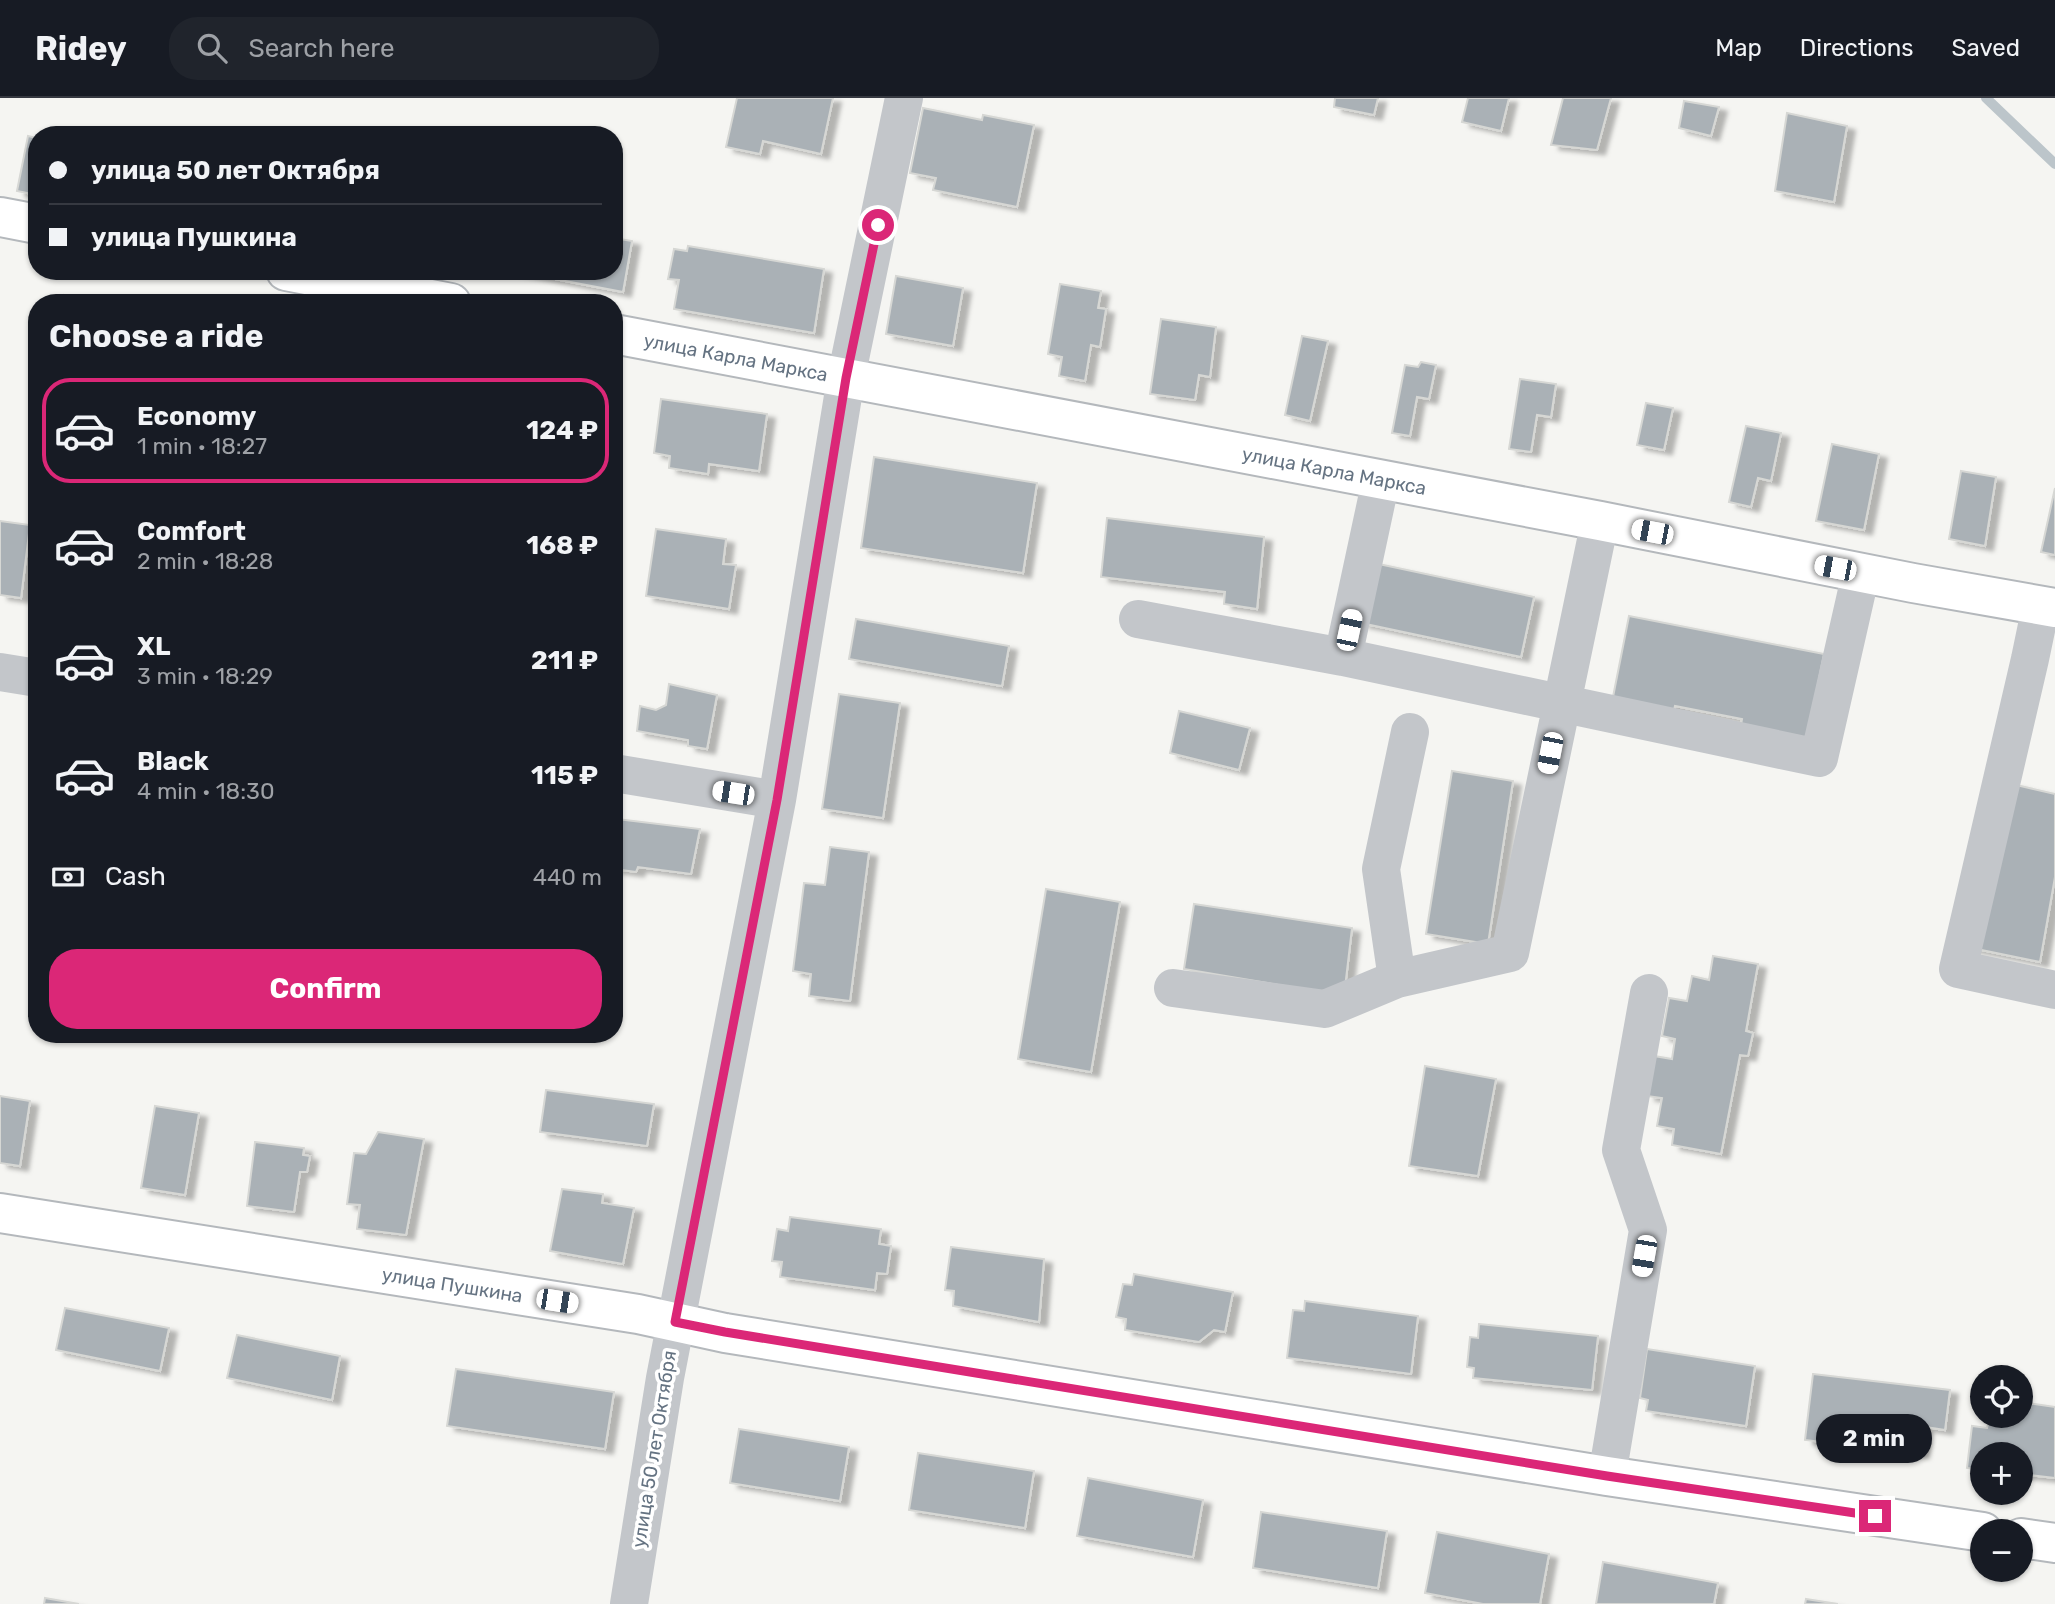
<!DOCTYPE html>
<meta charset="utf-8">
<style>
:root{--surface:#171b24;--page:#20242c;--text:#f1f3f6;--muted:#9ea1a6;--line:#363941;--accent:#db2777}
body{margin:0;font-family:Rubik,sans-serif;background:var(--page);color:var(--text);height:100vh;display:flex;flex-direction:column;font-size:26px;white-space:nowrap}
*{box-sizing:border-box;margin:0}
p{font-size:23px;color:var(--muted)}
.icon{flex:none;width:38px;height:38px;fill:none;stroke:currentColor;stroke-width:2;stroke-linecap:round;stroke-linejoin:round}
.map{position:relative;flex:1;overflow:hidden}
.side{position:absolute;left:28px;top:196px;width:595px;height:749px;display:flex;flex-direction:column;background:var(--surface);border-radius:28px;box-shadow:0 2px 5px #0004}
.side>*{flex:none}
.banner{position:absolute;left:28px;top:28px;width:595px;height:154px;border-radius:28px;box-shadow:0 2px 5px #0004;display:grid;align-content:center;height:154px;padding:0 21px;background:var(--surface)}
.buttons{position:absolute;left:1970px;top:1267px;display:grid;gap:14px}
.buttons a{display:grid;place-items:center;width:63px;height:63px;border-radius:50%;background:var(--surface);box-shadow:0 2px 5px #0004;font-size:35px}
.end{position:absolute;width:32px;height:32px;margin:-16px;border:9px solid #db2777;background:#fff;box-shadow:0 0 0 4px #fff}
.from{border-radius:50%}
.bubble{position:absolute;height:49px;border-radius:24px;background:var(--surface);box-shadow:0 2px 5px #0004;font-size:23px;font-weight:700;line-height:49px;text-align:center}
.car{position:absolute;width:21px;height:42px;margin:-21px -10px;border-radius:9px;box-shadow:0 0 5px 2px #0007;background:linear-gradient(#fff 24%,#345 0 40%,#fff 0 76%,#345 0 86%,#fff 0)}
.banner b{display:flex;align-items:center;gap:24px;height:66px;font-size:26px}
.banner b+b{border-top:2px solid var(--line)}
.banner i{width:18px;height:18px;background:var(--text)}
ul{padding:0;list-style:none}
li{display:flex;align-items:center;gap:21px;height:105px;margin:0 14px 10px;padding:0 7px;border:4px solid transparent;border-radius:28px}
li div{flex:1}
li b{display:block;font-size:26px}
li em{font-style:normal;font-weight:700}
li.on{border-color:var(--accent)}
li>.icon{width:63px;height:63px;stroke-width:1.5}
h2{padding:0 21px;font-size:32px;line-height:84px}
.pay{display:flex;align-items:center;gap:18px;height:77px;padding:0 21px;font-size:26px}
.pay p{margin-inline-start:auto}
.cta{display:flex;gap:14px;margin-top:auto;padding:14px 21px}
.cta a{flex:1;height:80px;border-radius:28px;background:var(--accent);color:#fff;font-size:28px;font-weight:700;line-height:80px;text-align:center}
header{display:flex;align-items:center;gap:42px;box-sizing:border-box;height:98px;padding:0 35px;background:var(--surface);border-bottom:2px solid var(--line)}
header strong{font-size:33px}
nav{display:flex;gap:38px;margin-inline-start:auto;font-size:24px}
.search{width:490px;height:63px;background:var(--page);display:flex;align-items:center;gap:18px;box-sizing:border-box;padding:0 24px;border-radius:28px;color:var(--muted);font-size:26px}
.map>svg:first-child{display:block}
</style>
<header>
<strong>Ridey</strong>
<div class="search"><svg class="icon" aria-label="search" viewBox="0 0 24 24"><circle cx="10" cy="10" r="6"/><path d="M15 15l6 6"/></svg>Search here</div>
<nav><a>Map</a><a>Directions</a><a>Saved</a></nav>
</header>
<div class="map">
<svg width="2055" height="1506" viewBox="0 0 2055 1506">
<defs>
<filter id="shadow"><feDropShadow dx="8" dy="4.5" stdDeviation="2" flood-color="#0004"/></filter>
</defs>
<rect width="100%" height="100%" fill="#f5f5f2"/>
<g fill="none" stroke-linecap="round" stroke-linejoin="round">
<path stroke="#bcc5ca" stroke-width="10" d="M1986 0 2055 66"/>
</g>
<path fill="#aab1b6" stroke="#d6d7d4" stroke-width="2" filter="url(#shadow)" d="M737 0H833L821 56 763 43 760 56 726 49Z
M1335 0H1378L1374 17 1334 9Z
M1468 0H1509L1501 33 1462 24Z
M1563 0H1611L1597 52 1551 47Z
M1684 3 1719 9 1711 38 1679 30Z
M923 10 982 22 983 17 1034 27 1017 109 933 92 936 80 910 75Z
M1787 15 1847 28 1834 104 1775 93Z
M28 38 37 40V97L17 93Z
M614 140 632 143 623 194 513 173H614Z
M688 148 824 171 814 235 674 211 679 182 668 181 674 151 687 153Z
M896 178 963 190 953 248 886 236Z
M1060 186 1101 193 1098 210 1106 211 1100 249 1091 247 1085 283 1059 278 1062 259 1048 256Z
M64 197 105 203V205H63Z
M1161 221 1216 229 1210 279 1199 277 1195 302 1150 296Z
M1302 238 1328 243 1310 323 1285 317Z
M1421 264 1436 267 1429 301 1417 299 1410 338 1392 335 1405 267 1418 269Z
M1520 281 1556 286 1551 319 1537 317 1531 354 1509 351Z
M661 301 767 316 759 373 709 366 708 376 669 370 670 358 654 355Z
M1646 305 1673 310 1664 352 1637 347Z
M1746 328 1781 335 1771 383 1758 380 1751 409 1729 404Z
M1832 346 1879 356 1864 432 1816 423Z
M874 359 1037 385 1023 475 861 450Z
M1961 373 1996 379 1985 448 1949 441Z
M2055 390V457L2041 454Z
M1107 420 1264 439 1257 511 1224 506 1225 494 1101 479Z
M0 423 30 427 21 500 0 497Z
M656 431 726 441 723 466 736 467 729 511 646 498Z
M1374 465 1534 499 1521 559 1361 525Z
M1629 518 1824 556 1806 646 1740 633 1742 621 1675 608 1673 616 1612 604Z
M856 521 1009 548 1002 588 849 561Z
M669 586 717 597 707 651 688 648V642L637 633 640 608 656 612 666 607Z
M839 596 900 605 883 720 822 711Z
M1179 613 1250 630 1239 672 1170 655Z
M1452 673 1513 683 1488 846 1426 836Z
M2012 686 2055 696V779L2040 864 1962 848Z
M617 721 700 731 691 776 638 769 636 774 614 771V738Z
M830 749 869 754 850 903 809 898 811 876 793 873 804 785 825 787Z
M1046 791 1120 804 1091 974 1018 961Z
M1194 806 1352 830 1344 898 1184 871Z
M1713 858 1758 866 1746 933 1753 935 1748 958 1740 957 1721 1056 1672 1047 1674 1031 1657 1028 1662 1000 1647 998 1654 958 1672 961 1675 941 1662 938 1669 900 1687 903 1692 878 1709 882Z
M1425 968 1496 981 1478 1078 1409 1068Z
M546 992 654 1006 647 1048 540 1034Z
M0 998 30 1003 20 1068 0 1065Z
M155 1008 199 1015 185 1097 141 1090Z
M378 1034 424 1041 406 1137 357 1131 360 1107 347 1106 354 1055 366 1056Z
M255 1044 304 1050 303 1057 310 1058 307 1074H300L294 1114 247 1108Z
M562 1091 603 1096 602 1105 634 1110 623 1166 550 1153Z
M790 1119 881 1131 879 1146 891 1148 887 1176 877 1175 875 1192 780 1179 782 1164 772 1163 777 1131 788 1133Z
M951 1149 1044 1161 1039 1224 953 1208 954 1193 945 1192Z
M1134 1176 1233 1194 1225 1234 1214 1232 1199 1244 1125 1232 1126 1221 1116 1219 1123 1186 1132 1187Z
M1305 1203 1418 1218 1411 1276 1287 1260 1293 1212 1304 1213Z
M65 1210 169 1230 160 1273 56 1252Z
M1479 1226 1598 1238 1592 1292 1473 1280 1474 1270 1467 1269 1470 1239 1478 1240Z
M237 1237 340 1258 332 1302 227 1280Z
M1647 1251 1755 1268 1746 1328 1646 1313 1648 1302 1640 1300Z
M456 1271 614 1294 605 1351 447 1328Z
M1813 1276 1950 1292 1945 1332 1925 1329 1921 1356 1805 1342Z
M2021 1304 2055 1309V1380L2021 1376V1356H1983V1372L1967 1370 1972 1328 1987 1330 1990 1318H2021Z
M739 1331 849 1349 840 1403 730 1385Z
M918 1355 1034 1373 1025 1430 909 1412Z
M1088 1380 1203 1402 1193 1459 1077 1438Z
M1261 1414 1387 1433 1378 1490 1253 1470Z
M1437 1434 1549 1456 1540 1506H1483L1425 1495Z
M1603 1464 1718 1485 1714 1506H1596Z
M45 1500 79 1506H44Z
M1806 1501 1838 1506H1805Z"/>
<g fill="none" stroke-linecap="round" stroke-linejoin="round">
<defs>
<g id="major">
<path d="M0 119 37 126"/>
<path d="M286 173 451 205"/>
<path id="s1" d="M614 236 1600 423 1913 485 2055 510"/>
<path id="s2" d="M0 1115 638 1216 725 1235 1607 1378 1983 1434"/>
<path d="M2021 1440 2055 1445"/>
</g>
</defs>
<use href="#major" stroke="#b4b8bc" stroke-width="42"/>
<path stroke="#c3c6ca" stroke-width="38" d="M2041 508 2030 561 1958 871 2055 892
M1138 521 1343 559 1819 660 1861 475
M1343 559 1381 382
M0 574 37 580
M614 675 777 702
M1397 881 1381 771 1410 634
M1173 890 1325 911 1397 881 1510 855 1600 423
M1607 1378 1648 1132 1621 1052 1649 895
M629 1506 665 1280 777 702 846 280 904 0"/>
<use href="#major" stroke="#fff" stroke-width="38"/>
</g>
<g fill="none" stroke-linecap="round" stroke-linejoin="round">
<path stroke="#db2777" stroke-width="9" d="M878 127 846 280 777 702 675 1224 725 1234 1607 1378 1875 1418"/>
</g>
<g text-anchor="middle" dominant-baseline="central" stroke-width="7" stroke-linejoin="round" paint-order="stroke">
<g font-size="19" fill="#657382" stroke="#fff">
<text stroke="none"><textPath href="#s1" startOffset="124">улица Карла Маркса</textPath></text>
<text stroke="none"><textPath href="#s1" startOffset="733">улица Карла Маркса</textPath></text>
<text stroke="none"><textPath href="#s2" startOffset="458">улица Пушкина</textPath></text>
<text transform="translate(654 1351) rotate(-81)">улица 50 лет Октября</text>
</g>
</g>
</svg>
<div class="buttons">
<a><svg class="icon" aria-label="locate" viewBox="0 0 24 24"><circle cx="12" cy="12" r="6"/><path d="M12 2v4M12 18v4M2 12h4M18 12h4"/></svg></a>
<a>+</a>
<a>−</a>
</div>
<i class="end from" style="left:878px;top:127px"></i>
<i class="end" style="left:1875px;top:1418px"></i>
<div class="bubble" style="left:1816px;top:1316px;width:116px">2 min</div>
<i class="car" style="left:1652px;top:434px;rotate:281deg"></i>
<i class="car" style="left:1835px;top:470px;rotate:281deg"></i>
<i class="car" style="left:1349px;top:532px;rotate:12deg"></i>
<i class="car" style="left:1550px;top:655px;rotate:191deg"></i>
<i class="car" style="left:733px;top:695px;rotate:279deg"></i>
<i class="car" style="left:1644px;top:1158px;rotate:190deg"></i>
<i class="car" style="left:557px;top:1203px;rotate:99deg"></i>
<div class="banner">
<b><i class="from"></i>улица 50 лет Октября</b>
<b><i></i>улица Пушкина</b>
</div>
<section class="side">
<h2>Choose a ride</h2>
<ul>
<li class="on"><svg class="icon" aria-label="car" viewBox="0 0 24 24"><path d="M5 17H2v-5l4-1 3-4h7l3 4 3 1v5h-3M9 17h6M6 11h13"/><circle cx="7" cy="17" r="2"/><circle cx="17" cy="17" r="2"/></svg><div><b>Economy</b><p>1 min · 18:27</p></div><em>124 ₽</em></li>
<li><svg class="icon" aria-label="car" viewBox="0 0 24 24"><path d="M5 17H2v-5l4-1 3-4h7l3 4 3 1v5h-3M9 17h6M6 11h13"/><circle cx="7" cy="17" r="2"/><circle cx="17" cy="17" r="2"/></svg><div><b>Comfort</b><p>2 min · 18:28</p></div><em>168 ₽</em></li>
<li><svg class="icon" aria-label="car" viewBox="0 0 24 24"><path d="M5 17H2v-5l4-1 3-4h7l3 4 3 1v5h-3M9 17h6M6 11h13"/><circle cx="7" cy="17" r="2"/><circle cx="17" cy="17" r="2"/></svg><div><b>XL</b><p>3 min · 18:29</p></div><em>211 ₽</em></li>
<li><svg class="icon" aria-label="car" viewBox="0 0 24 24"><path d="M5 17H2v-5l4-1 3-4h7l3 4 3 1v5h-3M9 17h6M6 11h13"/><circle cx="7" cy="17" r="2"/><circle cx="17" cy="17" r="2"/></svg><div><b>Black</b><p>4 min · 18:30</p></div><em>115 ₽</em></li>
</ul>
<div class="pay"><svg class="icon" aria-label="cash" viewBox="0 0 24 24"><path d="M3 7h18v10H3z"/><circle cx="12" cy="12" r="2"/></svg>Cash<p>440 m</p></div>
<div class="cta"><a>Confirm</a></div>
</section>
</div>
